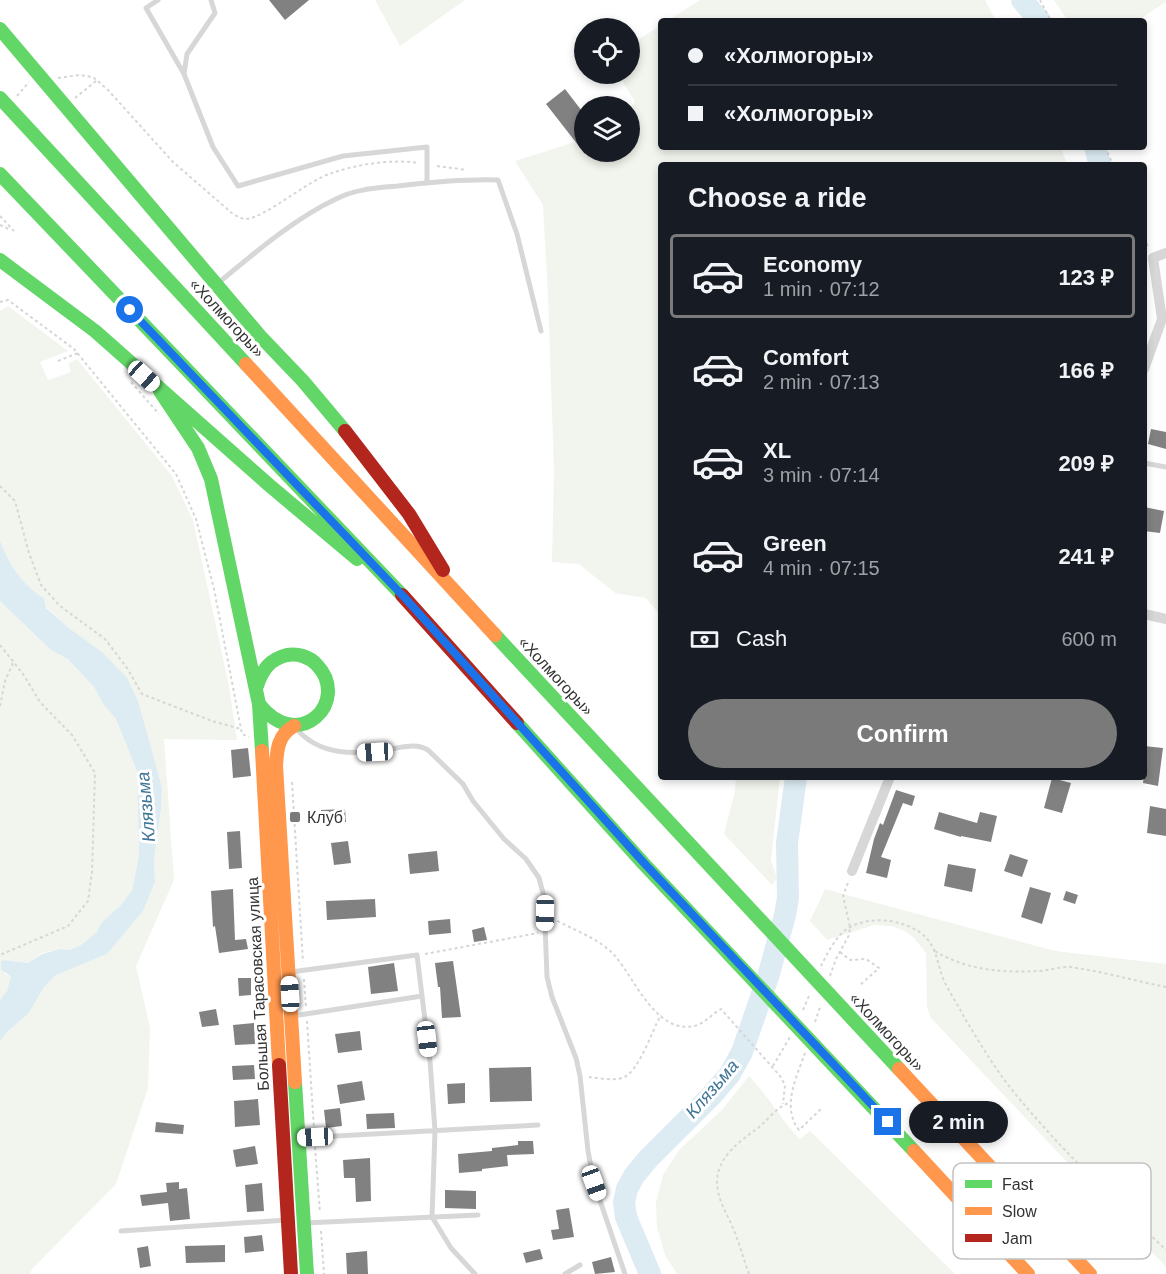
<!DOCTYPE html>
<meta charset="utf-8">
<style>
:root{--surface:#171b24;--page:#20242c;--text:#f1f3f6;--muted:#9ea1a6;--line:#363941;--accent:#7a7a7a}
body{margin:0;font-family:Helvetica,sans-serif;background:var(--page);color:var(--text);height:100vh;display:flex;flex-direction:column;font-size:22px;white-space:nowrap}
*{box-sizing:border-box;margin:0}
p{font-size:20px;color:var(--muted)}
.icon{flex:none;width:33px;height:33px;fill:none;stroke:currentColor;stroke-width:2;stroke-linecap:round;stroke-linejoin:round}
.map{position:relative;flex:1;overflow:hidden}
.side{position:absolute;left:658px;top:162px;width:489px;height:618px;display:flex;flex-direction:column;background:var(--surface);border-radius:6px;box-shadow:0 3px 9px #0003}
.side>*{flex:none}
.banner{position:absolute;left:658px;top:18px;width:489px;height:132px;border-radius:6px;box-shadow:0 3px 9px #0003;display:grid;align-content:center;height:132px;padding:0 30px;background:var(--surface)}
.buttons{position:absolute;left:574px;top:18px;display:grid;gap:12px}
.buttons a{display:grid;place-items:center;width:66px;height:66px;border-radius:50%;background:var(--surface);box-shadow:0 3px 9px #0003;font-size:30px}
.end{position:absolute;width:27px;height:27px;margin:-14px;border:8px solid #1a73e8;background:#fff;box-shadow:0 0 0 3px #fff}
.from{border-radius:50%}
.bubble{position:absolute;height:42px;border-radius:21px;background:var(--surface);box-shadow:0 3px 9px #0003;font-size:20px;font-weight:800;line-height:42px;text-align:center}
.car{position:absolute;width:18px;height:36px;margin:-18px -9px;border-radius:8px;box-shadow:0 0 4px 2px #0007;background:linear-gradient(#fff 24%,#345 0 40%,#fff 0 76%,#345 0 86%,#fff 0)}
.banner b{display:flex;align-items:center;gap:21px;height:57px;font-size:22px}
.banner b+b{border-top:2px solid var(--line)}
.banner i{width:15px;height:15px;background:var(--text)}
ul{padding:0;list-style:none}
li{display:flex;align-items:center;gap:18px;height:84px;margin:0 12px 9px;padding:0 18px;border:3px solid transparent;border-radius:6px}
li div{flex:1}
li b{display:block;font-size:22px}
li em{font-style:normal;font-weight:800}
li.on{border-color:var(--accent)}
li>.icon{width:54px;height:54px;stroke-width:1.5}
h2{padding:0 30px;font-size:27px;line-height:72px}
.pay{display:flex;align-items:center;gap:15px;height:66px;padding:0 30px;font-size:22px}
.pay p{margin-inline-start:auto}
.primary-button{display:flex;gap:12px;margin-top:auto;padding:12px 30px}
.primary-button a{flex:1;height:69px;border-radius:36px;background:var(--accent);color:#fff;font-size:24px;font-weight:800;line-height:69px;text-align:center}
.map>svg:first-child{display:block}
</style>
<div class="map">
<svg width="1166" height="1274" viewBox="0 0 1166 1274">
<rect width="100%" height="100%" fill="#fff"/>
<path fill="#f1f5ed" d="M375 0H465L400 46Z
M700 0H985L996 21H667Z
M1054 0H1166V2L1137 21H1068Z
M661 25 662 147H1061L1067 165H662L661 616 646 598 615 593 579 564 552 562 554 470 548 296 543 205 515 161 585 139V152H630V107L635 102 618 74H630V45Z
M8 306 68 351 40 362 48 380 71 372 68 364 77 359 172 476 193 520 229 686 237 740 164 739 174 880 136 966 150 1028 148 1088 116 1184 32 1269 30 1274H0V1041L9 1030 28 1014 44 987 56 975 107 954 143 911 155 882 154 860 161 809 162 788 147 739 70 629 46 607 44 598C22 585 9 564 0 541V311Z
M0 601 51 650 68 659 94 687 103 704 116 719 137 771 139 855 132 891 120 906 102 922 96 933 81 945 70 950 60 949 42 953 28 963 4 960 5 974 11 977 7 991 0 1000Z
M736 777H780L771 860 777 878 772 885 724 834 735 791Z
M825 889 1055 951 1166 964V1267L931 1018 927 1007 926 953 914 938 903 930 891 926 874 925 827 940 810 921Z
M749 1076C768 1095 780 1119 800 1139L810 1131 955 1274H677L665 1255 657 1227 656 1202 663 1175 679 1150 721 1111Z"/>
<path fill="#ddebf3" d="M0 541C9 564 22 585 44 598L46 608 70 629 103 653 127 678 138 701 162 788 161 809 154 860 155 882 143 911 107 954 56 975 44 987 28 1014 9 1030 0 1041V1000L7 991 11 977 1 969V962L4 960 28 963 42 954 60 949 70 950 81 945 96 933 102 922 120 906 132 891 139 855 137 771 116 719 103 704 94 687 68 659 51 650 0 601Z"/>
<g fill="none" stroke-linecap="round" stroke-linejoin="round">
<path stroke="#ddebf3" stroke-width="22" d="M1022 0 1040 21
M1095 147 1100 165
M650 1274 626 1217 624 1202 627 1189 634 1176 648 1159 711 1096 730 1074 742 1052 768 977 785 915 788 898 787 843 796 777"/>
</g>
<path fill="#818181" d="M269 0H309L285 20Z
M565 89 585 115V154L546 104Z
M1151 429 1166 432V449L1148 444Z
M1144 507 1164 511 1160 533 1144 531Z
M1144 746 1163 748 1158 786 1143 783 1146 760H1144Z
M248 748 251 776 233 778 231 750Z
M1052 778 1071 783 1062 813 1044 808Z
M896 790 915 796 912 806 903 803 881 857 891 860 887 878 866 873 874 839 880 823 883 825Z
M1150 806 1166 809V836L1147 833Z
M345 809 346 822 322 823 321 810Z
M939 812 977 823 980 812 997 816 991 842 961 836V837L934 829Z
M240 831 242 868 229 869 227 832Z
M348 841 351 863 334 865 331 843Z
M437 851 439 871 410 874 408 854Z
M1010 854 1028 860 1022 877 1004 871Z
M948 864 976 869 972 892 944 886Z
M1030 887 1051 893 1042 924 1021 917Z
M233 889 235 940 246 939 248 949 219 953 215 926 213 927 211 891Z
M1066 891 1078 895 1075 904 1063 900Z
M375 899 376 917 327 920 326 901Z
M450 919 451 933 429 935 428 921Z
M484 927 487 940 474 942 472 930Z
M453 961 461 1017 442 1018 440 987H438L435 963Z
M394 963 398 991 371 994 368 967Z
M238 978H251V995L239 996Z
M216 1009 219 1025 202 1027 199 1012Z
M254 1023 255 1044 235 1045 233 1025Z
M360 1031 362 1050 338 1053 335 1034Z
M254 1065 255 1079 233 1080 232 1066Z
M531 1067 532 1101 490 1102 489 1068Z
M362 1081 365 1100 340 1104 337 1085Z
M465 1083V1103L448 1104 447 1084Z
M258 1099 260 1125 235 1127 234 1101Z
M340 1108 342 1126 326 1128 324 1110Z
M394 1113 395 1128 367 1129 366 1114Z
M156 1122 184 1125 183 1134 155 1132Z
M518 1141H533L534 1154 507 1155 508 1166 482 1169V1171L459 1173 458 1154 492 1151V1148L518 1145Z
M255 1146 258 1164 236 1167 233 1150Z
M370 1158 371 1201 356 1202 355 1178H344L343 1160Z
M179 1182V1189L187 1188 190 1219 170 1221 168 1203 142 1206 140 1195 167 1192 166 1183Z
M262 1183 264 1211 247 1212 245 1185Z
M445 1190 476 1191V1209L445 1208Z
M569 1208 574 1237 553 1240 551 1230 559 1229 556 1210Z
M262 1235 264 1251 245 1253 244 1237Z
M225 1245V1262L186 1263 185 1246Z
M148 1246 151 1266 140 1268 137 1248Z
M540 1249 543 1259 526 1263 523 1253Z
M367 1251 368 1274H347L346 1253Z
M611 1257 615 1272 595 1274 592 1262Z"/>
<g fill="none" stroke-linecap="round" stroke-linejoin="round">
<path stroke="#d6d6d6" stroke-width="2" stroke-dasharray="3 3" stroke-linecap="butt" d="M1040 0 1051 21
M58 78 79 75 93 77 108 90 173 162 233 214C237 216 241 219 246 219 265 218 308 180 332 173 358 164 392 159 419 163
M17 96 29 82
M75 98 96 81
M1105 147 1113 165
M437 166 467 170
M0 216 14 231
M0 225 11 230
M1144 238 1148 247
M0 302 8 300 74 349 176 474 196 519 214 589 242 734 249 737
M58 361 78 353
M131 382 159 414
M0 486 15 501 29 553 41 585 60 606 105 639 127 668 142 694 212 721 241 729
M0 645 23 674 40 702 72 735 95 773 92 872 88 901 68 926 0 955
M0 706 5 681 13 663
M292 782 303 962
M552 918C573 930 599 938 615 956 635 979 656 1034 694 1026 704 1024 712 1014 721 1009L780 1076 785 1085 783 1104
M935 951C966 970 1003 973 1038 971 1048 971 1061 966 1070 967 1101 971 1135 981 1166 987
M840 952 850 960 866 959 879 968 859 986
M425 954 538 933
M821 966C827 954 836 936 847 929 868 915 901 919 921 933 937 945 937 964 944 981 950 993 958 1005 964 1017 978 1040 992 1064 1009 1086 1054 1143 1113 1199 1166 1250
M830 976 836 959 849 935 850 927 843 896 849 880
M304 979 306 1006
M803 1010 809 996
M307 1021 314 1129
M815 1022 820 1007
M805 1053C797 1076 781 1107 799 1130L822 1108
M773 1066 790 1037
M589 1077C599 1078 612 1081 622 1078 639 1073 652 1030 661 1015
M315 1147 320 1213
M321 1231 324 1274
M749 1274C743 1258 739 1241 732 1226 727 1214 720 1203 718 1191 712 1161 737 1143 758 1128 768 1120 778 1105 790 1103"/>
<path stroke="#d7d7d7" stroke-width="5" d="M158 0 146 8 184 74
M211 0 215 13 187 54 184 74 213 147 238 186 343 156 427 147V183
M217 284C252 255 295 218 336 199 355 189 377 188 398 186 432 182 463 179 498 180L517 234 541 331
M1144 463 1166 467
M295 727C319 757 357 755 391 749 404 747 416 743 428 750L463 784 473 801 504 839 526 859 539 878 544 897 547 977 552 997 576 1058 580 1076 588 1151 594 1183 625 1274
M291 972 417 955 430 1061 435 1131 432 1217 451 1248 475 1274
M293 1016 422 996
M300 1138 538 1125
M305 1223 478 1215
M121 1231 287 1220
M565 1274 580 1265"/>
<path stroke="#d7d7d7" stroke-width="10" d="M1144 369 1162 319 1153 258 1166 253
M1144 614 1166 619
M852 871 890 777"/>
<path stroke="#63d668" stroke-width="14" d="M0 29 260 336 303 381 345 431
M0 98 246 364
M0 174 402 595
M0 260 95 331 269 485 357 559
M160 391 198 448 211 479 259 704 262 751
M495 635 899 1069
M257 686C262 670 270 659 287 655 298 653 310 657 317 665 351 701 299 755 259 704
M517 723 643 863 914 1151
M295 1082 307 1274"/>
<path stroke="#ff974d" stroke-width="14" d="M246 364 495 635
M294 726C278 735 277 749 276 766L295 1082
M262 751 279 1065
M899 1069 1090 1274
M914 1151 1028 1274"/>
<path stroke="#b3261e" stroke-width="14" d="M345 431 409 514 443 570
M402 595 517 723
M279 1065 291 1274"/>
</g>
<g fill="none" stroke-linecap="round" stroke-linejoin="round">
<path stroke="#1a73e8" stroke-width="8" d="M130 310 405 598 644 863 888 1122"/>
</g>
<rect fill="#7a7a7a" stroke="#fff" stroke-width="2" x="289" y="811" width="12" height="12" rx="3"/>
<g text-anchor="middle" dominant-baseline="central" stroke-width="6" stroke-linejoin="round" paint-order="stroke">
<g font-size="16" fill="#333" stroke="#fff">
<text transform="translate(227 318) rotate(47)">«Холмогоры»</text>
<text transform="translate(556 676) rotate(47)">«Холмогоры»</text>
<text transform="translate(258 984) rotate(-93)">Большая Тарасовская улица</text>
<text transform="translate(887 1032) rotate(47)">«Холмогоры»</text>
</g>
<g font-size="16" fill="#333" stroke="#fff" text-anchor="start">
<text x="307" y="817">Клуб</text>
</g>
<g font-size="18" font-style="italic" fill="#3f7597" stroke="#fff">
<text transform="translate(146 807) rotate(-95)">Клязьма</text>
<text transform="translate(712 1089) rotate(-49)">Клязьма</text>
</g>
</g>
<rect x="953" y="1163" width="198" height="96" rx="9" fill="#fff" stroke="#c2c2c2" stroke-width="1.5"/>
<rect x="965" y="1180" width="27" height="8" fill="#63d668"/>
<rect x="965" y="1207" width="27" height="8" fill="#ff974d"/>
<rect x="965" y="1234" width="27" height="8" fill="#b3261e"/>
<g font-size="16" fill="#333">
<text x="1002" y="1190">Fast</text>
<text x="1002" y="1217">Slow</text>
<text x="1002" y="1244">Jam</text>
</g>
</svg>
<div class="buttons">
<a><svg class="icon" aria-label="locate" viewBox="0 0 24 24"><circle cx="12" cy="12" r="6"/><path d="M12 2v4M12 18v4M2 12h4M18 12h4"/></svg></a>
<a><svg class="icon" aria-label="layers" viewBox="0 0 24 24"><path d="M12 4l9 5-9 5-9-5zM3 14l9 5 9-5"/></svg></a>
</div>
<i class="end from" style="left:130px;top:310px"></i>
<i class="end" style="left:888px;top:1122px"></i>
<div class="bubble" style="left:909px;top:1101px;width:99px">2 min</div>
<i class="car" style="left:144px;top:376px;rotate:132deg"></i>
<i class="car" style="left:375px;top:752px;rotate:267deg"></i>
<i class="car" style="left:545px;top:913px;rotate:181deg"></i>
<i class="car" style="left:290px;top:994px;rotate:357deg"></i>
<i class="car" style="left:427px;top:1039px;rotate:173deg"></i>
<i class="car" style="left:315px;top:1137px;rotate:267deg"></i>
<i class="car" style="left:594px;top:1183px;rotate:160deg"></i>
<div class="banner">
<b><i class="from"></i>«Холмогоры»</b>
<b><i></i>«Холмогоры»</b>
</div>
<section class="side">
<h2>Choose a ride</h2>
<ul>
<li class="on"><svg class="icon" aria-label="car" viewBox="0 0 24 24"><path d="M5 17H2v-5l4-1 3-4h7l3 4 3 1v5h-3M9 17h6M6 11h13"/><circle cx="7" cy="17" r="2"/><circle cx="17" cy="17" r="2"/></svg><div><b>Economy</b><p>1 min · 07:12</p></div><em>123 ₽</em></li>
<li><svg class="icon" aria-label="car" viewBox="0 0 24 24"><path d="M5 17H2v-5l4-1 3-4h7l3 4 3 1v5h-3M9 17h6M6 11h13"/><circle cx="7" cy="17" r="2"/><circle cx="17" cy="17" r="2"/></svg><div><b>Comfort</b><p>2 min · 07:13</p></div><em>166 ₽</em></li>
<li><svg class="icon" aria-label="car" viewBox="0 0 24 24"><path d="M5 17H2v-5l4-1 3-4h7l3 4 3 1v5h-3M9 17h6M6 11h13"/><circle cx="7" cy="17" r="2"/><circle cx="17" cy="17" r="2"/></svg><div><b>XL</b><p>3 min · 07:14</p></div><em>209 ₽</em></li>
<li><svg class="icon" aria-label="car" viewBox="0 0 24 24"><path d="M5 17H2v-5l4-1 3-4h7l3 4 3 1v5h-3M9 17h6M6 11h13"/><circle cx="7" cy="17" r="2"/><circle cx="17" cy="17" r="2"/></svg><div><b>Green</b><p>4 min · 07:15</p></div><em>241 ₽</em></li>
</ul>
<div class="pay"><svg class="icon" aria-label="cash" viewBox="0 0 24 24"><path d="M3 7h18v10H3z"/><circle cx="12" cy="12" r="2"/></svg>Cash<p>600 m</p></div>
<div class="primary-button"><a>Confirm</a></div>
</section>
</div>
